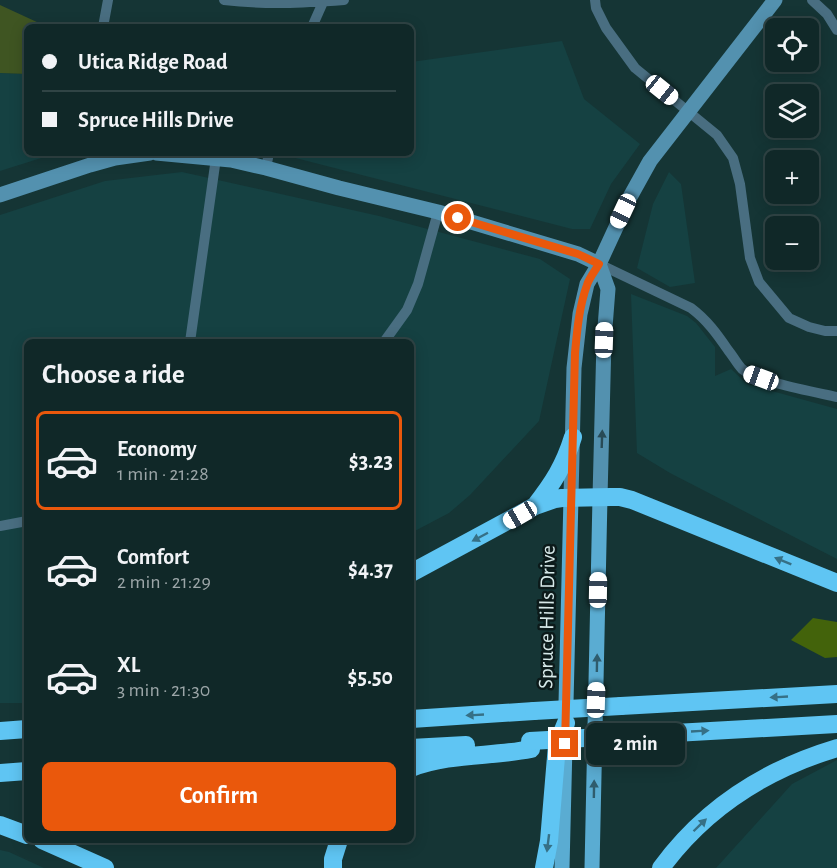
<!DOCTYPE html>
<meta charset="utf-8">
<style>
:root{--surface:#102828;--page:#1e3434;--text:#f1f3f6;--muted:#9ca6a8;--line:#304445;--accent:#ea580c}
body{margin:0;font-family:"Alegreya Sans",sans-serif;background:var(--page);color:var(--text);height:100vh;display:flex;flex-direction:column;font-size:22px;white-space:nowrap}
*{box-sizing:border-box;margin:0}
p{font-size:20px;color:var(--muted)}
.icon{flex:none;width:33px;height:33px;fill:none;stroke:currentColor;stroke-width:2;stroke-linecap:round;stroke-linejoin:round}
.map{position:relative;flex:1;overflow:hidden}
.details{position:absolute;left:24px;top:339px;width:390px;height:504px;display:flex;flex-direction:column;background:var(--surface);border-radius:9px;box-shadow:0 3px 15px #0003,0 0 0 2px var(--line)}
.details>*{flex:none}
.banner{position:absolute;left:24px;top:24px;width:390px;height:132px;border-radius:9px;box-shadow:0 3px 15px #0003,0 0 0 2px var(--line);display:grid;align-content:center;height:132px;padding:0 18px;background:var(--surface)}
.fabs{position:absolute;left:765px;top:18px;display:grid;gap:12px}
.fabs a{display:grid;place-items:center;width:54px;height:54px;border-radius:9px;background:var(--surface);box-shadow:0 3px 15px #0003,0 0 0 2px var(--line);font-size:30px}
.end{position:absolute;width:27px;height:27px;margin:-14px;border:8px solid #ea580c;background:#fff;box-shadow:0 0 0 3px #fff}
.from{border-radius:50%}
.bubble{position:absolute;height:42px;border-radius:9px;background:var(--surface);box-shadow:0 3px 15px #0003,0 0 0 2px var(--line);font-size:20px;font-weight:700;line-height:42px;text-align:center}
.car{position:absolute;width:18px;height:36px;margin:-18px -9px;border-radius:8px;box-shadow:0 0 4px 2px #0007;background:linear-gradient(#fff 24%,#345 0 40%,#fff 0 76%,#345 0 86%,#fff 0)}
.banner b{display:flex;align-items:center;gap:21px;height:57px;font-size:22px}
.banner b+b{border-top:2px solid var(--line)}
.banner i{width:15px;height:15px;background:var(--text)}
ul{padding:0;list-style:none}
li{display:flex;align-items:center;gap:18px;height:99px;margin:0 12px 9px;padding:0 6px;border:3px solid transparent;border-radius:9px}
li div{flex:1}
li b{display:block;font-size:22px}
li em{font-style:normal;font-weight:700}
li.selected{border-color:var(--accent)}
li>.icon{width:54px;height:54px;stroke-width:1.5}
h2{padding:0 18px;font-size:27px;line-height:72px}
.primary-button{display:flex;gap:12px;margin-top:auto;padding:12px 18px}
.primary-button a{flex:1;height:69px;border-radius:9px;background:var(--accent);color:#fff;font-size:24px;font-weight:700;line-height:69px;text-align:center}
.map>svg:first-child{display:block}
</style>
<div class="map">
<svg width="837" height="868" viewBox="0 0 837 868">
<rect width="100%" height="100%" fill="#153535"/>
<path fill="#154142" d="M562 41 584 99 640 144 611 184 590 229H572L276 153H411V62Z
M0 73 27 74V153H57L0 171Z
M182 172 379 216 540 259 570 279 539 421 470 495 449 513 411 533V342H27V703H0V215L105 181Z
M669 172 681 184 695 283 670 287 637 268 653 204Z
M631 294 687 316 696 323 715 347V376L731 369 747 384 837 409V559L670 473 637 453Z
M837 760V868H716L792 784Z
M0 850 9 852 44 868H0Z"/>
<path fill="#3f5522" d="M0 5 39 23 53 27H27V74L0 73Z"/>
<path fill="#43630b" d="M813 618 837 622V657L825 658 791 640Z"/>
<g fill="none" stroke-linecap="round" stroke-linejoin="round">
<path stroke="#496e81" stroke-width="10" d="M224 0C266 5 302 3 344 0
M595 0 596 8 606 28 635 68 717 135 733 158 740 184 750 258 759 282 789 318 809 327 825 331H837
M812 0 827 14 837 30
M103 27 108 0
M312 27 324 0
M266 168 269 153
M599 264 691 308C707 320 717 334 728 350 733 356 737 364 742 369 758 382 815 392 837 397
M190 342 216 158
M384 342 407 310 418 284 438 212
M0 526 27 521"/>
<path stroke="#5391af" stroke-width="15" d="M156 153 231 160 266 168 339 188 438 212 578 254 599 264
M0 195 90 165 115 158 150 153
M599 264 608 289 604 340 600 497
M571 497 574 368 580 314 587 284 599 264 630 197 650 161 775 0"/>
<path stroke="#5aacd2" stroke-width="15" d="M562 868 571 497
M592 868 600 497"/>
<path stroke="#5fc5f3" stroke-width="18" d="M535 506C553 483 564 466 573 437
M411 573 535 506 555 499 562 498 611 497H620L632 500 837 583
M621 706 837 694
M411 719 534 711
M0 731 27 729
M621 736 837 724
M411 748 466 745
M411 768C450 753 491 757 531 749
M0 773 27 771
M0 825 27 835
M42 840 105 868
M333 868V859L339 840
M544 868 549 841 557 745 566 723
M661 868C705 808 767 769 837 748"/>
<path stroke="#5fc5f3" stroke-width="18" d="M534 711 621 706
M530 741 621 736"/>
</g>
<defs><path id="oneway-solid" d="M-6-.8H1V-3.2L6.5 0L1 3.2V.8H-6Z" transform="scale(1.5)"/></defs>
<use fill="#284a56" href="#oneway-solid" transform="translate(602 439) rotate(-88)"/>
<g fill="#367086">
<use href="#oneway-solid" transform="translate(480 537) rotate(152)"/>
<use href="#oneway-solid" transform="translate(783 561) rotate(-158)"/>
<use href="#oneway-solid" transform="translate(779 697) rotate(177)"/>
<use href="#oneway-solid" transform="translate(475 715) rotate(177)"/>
<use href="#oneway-solid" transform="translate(700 731) rotate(-3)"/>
<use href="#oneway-solid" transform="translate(700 825) rotate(-44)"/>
<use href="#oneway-solid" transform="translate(548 843) rotate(97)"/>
</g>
<g fill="#2f5c6d">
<use href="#oneway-solid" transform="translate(597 663) rotate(-89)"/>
<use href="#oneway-solid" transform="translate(594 789) rotate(-89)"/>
</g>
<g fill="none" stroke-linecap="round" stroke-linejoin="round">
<path stroke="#ea580c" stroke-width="8" d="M458 218 578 254 599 264C595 271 589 278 587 285 579 307 577 331 575 353L565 744"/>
</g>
<g text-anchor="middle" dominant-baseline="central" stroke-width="5" stroke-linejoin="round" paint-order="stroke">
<g font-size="21" fill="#d7e9e9" stroke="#0c1a1a">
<text transform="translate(547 617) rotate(-89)">Spruce Hills Drive</text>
</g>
</g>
</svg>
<div class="fabs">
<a><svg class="icon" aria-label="locate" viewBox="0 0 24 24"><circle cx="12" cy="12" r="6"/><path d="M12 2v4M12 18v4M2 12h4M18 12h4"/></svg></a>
<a><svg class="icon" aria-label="layers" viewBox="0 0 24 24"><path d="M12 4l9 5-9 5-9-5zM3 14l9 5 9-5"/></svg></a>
<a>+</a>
<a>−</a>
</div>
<i class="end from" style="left:458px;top:218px"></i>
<i class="end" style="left:565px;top:744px"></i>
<div class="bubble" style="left:586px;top:723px;width:99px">2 min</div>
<i class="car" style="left:662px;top:90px;rotate:129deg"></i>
<i class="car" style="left:623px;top:211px;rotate:205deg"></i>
<i class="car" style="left:604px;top:340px;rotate:2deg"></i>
<i class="car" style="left:761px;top:378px;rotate:290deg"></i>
<i class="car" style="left:520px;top:515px;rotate:240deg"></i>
<i class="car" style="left:598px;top:590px;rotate:1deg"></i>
<i class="car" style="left:596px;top:700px;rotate:2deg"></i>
<div class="banner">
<b><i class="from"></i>Utica Ridge Road</b>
<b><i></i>Spruce Hills Drive</b>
</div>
<section class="details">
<h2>Choose a ride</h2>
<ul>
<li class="selected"><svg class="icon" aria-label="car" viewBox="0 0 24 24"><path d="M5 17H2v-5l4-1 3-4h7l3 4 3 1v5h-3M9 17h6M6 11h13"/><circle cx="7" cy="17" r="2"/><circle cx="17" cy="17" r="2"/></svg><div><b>Economy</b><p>1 min · 21:28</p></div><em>$3.23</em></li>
<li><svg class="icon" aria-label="car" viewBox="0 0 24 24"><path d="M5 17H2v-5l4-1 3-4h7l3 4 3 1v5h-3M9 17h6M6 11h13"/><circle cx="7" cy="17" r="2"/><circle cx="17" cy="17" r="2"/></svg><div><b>Comfort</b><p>2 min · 21:29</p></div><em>$4.37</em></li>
<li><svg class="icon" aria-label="car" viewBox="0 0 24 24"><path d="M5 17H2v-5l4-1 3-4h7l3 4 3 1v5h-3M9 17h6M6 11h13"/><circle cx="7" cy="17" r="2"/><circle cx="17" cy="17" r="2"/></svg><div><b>XL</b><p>3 min · 21:30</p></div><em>$5.50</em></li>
</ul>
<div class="primary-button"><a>Confirm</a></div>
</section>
</div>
